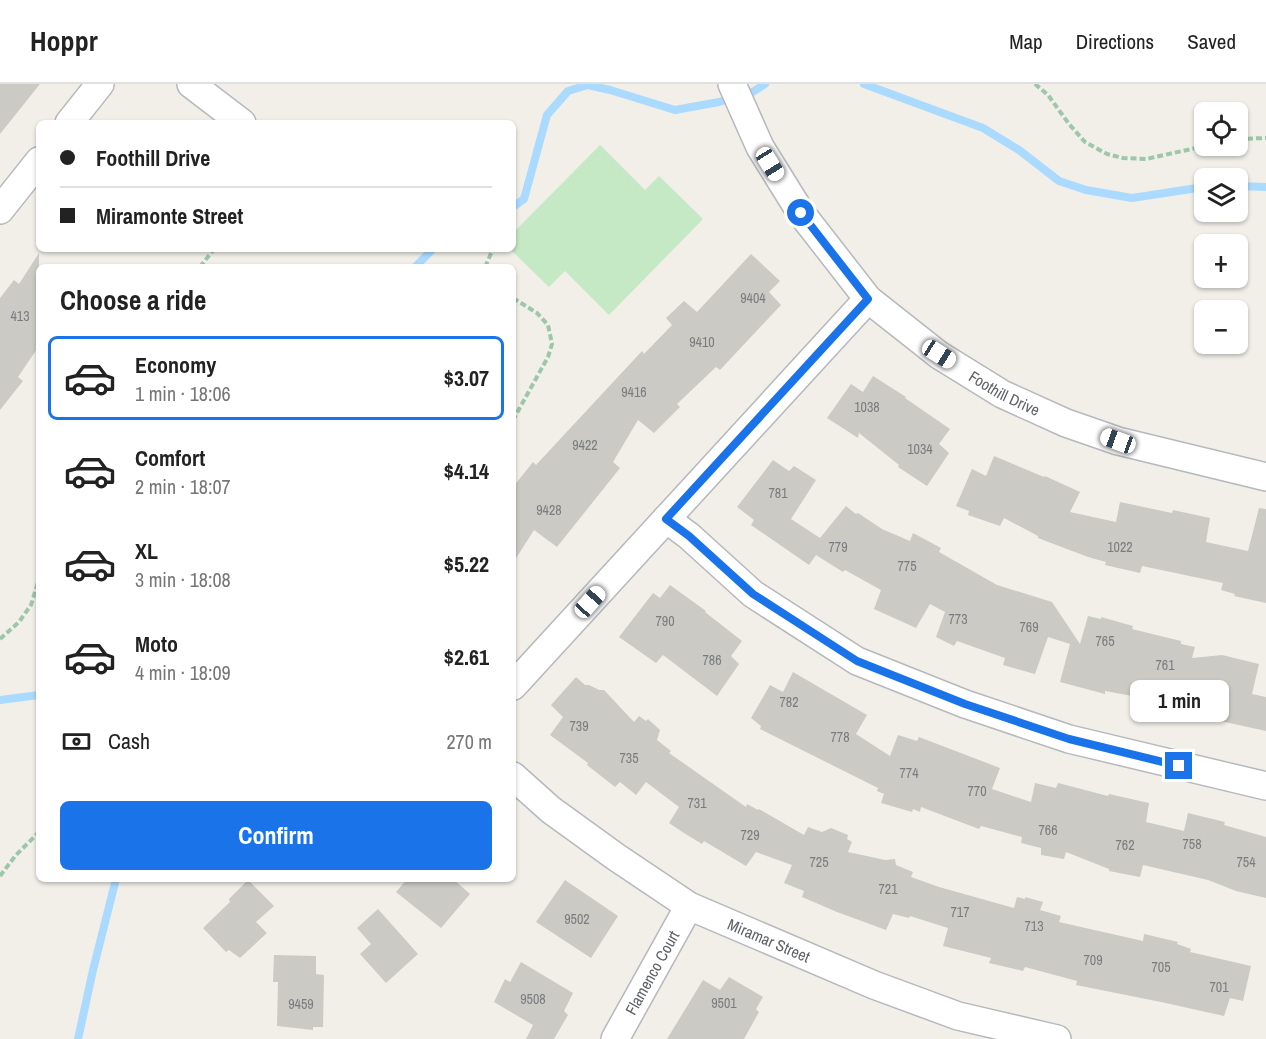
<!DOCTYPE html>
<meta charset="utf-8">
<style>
:root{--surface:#fff;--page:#f6f6f6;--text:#222;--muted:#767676;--line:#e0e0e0;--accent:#1a73e8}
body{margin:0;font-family:"Archivo Narrow",sans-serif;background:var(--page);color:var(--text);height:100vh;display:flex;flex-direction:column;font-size:22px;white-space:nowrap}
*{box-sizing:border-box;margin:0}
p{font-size:20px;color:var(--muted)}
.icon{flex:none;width:33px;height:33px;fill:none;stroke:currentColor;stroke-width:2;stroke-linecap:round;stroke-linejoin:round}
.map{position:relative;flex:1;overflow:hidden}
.panel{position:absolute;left:36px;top:180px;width:480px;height:618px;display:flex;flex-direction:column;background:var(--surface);border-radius:9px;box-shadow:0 2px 4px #0004}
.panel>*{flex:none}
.banner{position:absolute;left:36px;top:36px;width:480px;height:132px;border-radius:9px;box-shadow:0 2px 4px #0004;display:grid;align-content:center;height:132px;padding:0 24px;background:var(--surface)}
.tools{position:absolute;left:1194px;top:18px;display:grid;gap:12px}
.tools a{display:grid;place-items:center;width:54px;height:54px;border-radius:9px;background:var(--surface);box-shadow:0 2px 4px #0004;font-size:30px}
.end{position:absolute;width:27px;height:27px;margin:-14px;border:8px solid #1a73e8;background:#fff;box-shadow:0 0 0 3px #fff}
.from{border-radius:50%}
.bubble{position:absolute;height:42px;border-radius:9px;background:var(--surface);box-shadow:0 2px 4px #0004;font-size:20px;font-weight:700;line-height:42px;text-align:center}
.car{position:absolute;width:18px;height:36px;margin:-18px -9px;border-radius:8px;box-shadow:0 0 4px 2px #0007;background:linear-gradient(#fff 24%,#345 0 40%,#fff 0 76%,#345 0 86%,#fff 0)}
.banner b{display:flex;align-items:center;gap:21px;height:57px;font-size:22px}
.banner b+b{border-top:2px solid var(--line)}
.banner i{width:15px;height:15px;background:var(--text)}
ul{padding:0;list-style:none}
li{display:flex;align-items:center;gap:18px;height:84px;margin:0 12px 9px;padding:0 12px;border:3px solid transparent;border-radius:9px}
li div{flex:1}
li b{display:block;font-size:22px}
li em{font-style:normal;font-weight:700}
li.current{border-color:var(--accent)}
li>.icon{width:54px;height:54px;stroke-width:1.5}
h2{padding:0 24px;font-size:27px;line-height:72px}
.pay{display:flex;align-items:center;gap:15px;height:66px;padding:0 24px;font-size:22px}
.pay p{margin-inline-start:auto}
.button{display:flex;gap:12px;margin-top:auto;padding:12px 24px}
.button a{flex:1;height:69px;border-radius:9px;background:var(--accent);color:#fff;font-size:24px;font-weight:700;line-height:69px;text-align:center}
header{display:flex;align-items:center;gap:36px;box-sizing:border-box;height:84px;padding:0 30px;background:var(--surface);border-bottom:2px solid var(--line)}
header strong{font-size:28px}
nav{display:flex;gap:33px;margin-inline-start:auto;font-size:21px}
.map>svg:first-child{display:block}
</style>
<header>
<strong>Hoppr</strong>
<nav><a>Map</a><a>Directions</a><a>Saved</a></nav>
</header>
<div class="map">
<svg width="1266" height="955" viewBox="0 0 1266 955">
<rect width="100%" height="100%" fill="#f1efe8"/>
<path fill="#c5e8c5" d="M600 61 645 106 659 92 703 135 609 231 565 187 549 203 510 165H513V149Z"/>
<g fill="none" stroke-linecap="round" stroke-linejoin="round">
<path stroke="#aadaff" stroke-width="8" d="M864 0 983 44 1019 66 1059 97 1086 106 1132 114 1204 103
M1238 102 1266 103
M513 123 524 115 547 31 568 7 588 1 610 6 675 26 719 18 751 9 765 0
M415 183 433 165
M0 616 39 611
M78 955 93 886 116 795"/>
</g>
<path fill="#cccac5" d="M0 0H40L0 50Z
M39 169V262L18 293 23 297 0 326V214L14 196 19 200Z
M751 170 780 197 769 208 781 221 720 286 716 283 677 320 680 323 654 349 638 336 613 378 620 384 557 463 534 446 513 479V403L533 378 536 381 642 267 644 270 672 241 666 234 684 217 697 228Z
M873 292 906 313 905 314 950 345 939 360 949 369 927 402 898 383 899 381 859 349 858 354 827 334 851 300 863 308Z
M994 372 1044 393 1045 392 1080 408 1070 428 1116 438 1120 418 1172 429 1173 426 1210 434 1206 458 1248 467 1259 424 1266 425V519L1234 512 1235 510 1221 506 1223 499 1142 482 1140 489 1105 481 1106 478 1088 473 1038 454V452L1004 434 1000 442 968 431 969 427 956 422 972 385 986 392Z
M773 376 789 387 794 382 816 396 791 435 820 454 846 422 856 430 858 429 882 445 910 457 913 449 941 464 939 468 997 501 1052 518 1080 560 1088 532 1101 535V533L1133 542 1132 545 1181 557V560L1195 563 1192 574 1222 571 1259 580 1252 610 1266 613V647L1211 635 1216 614 1169 600 1165 618 1105 607V610L1060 598 1070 560 1048 553 1035 590 1003 581 1005 574 957 557 954 562 936 553 945 528 930 520 916 544 874 525 881 506 845 486 843 488 816 471 809 481 751 441 754 436 737 423Z
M670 501 706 527 705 528 742 557 731 572 739 580 717 612 663 571 656 579 619 553 653 509 660 514Z
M793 588 867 631 856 650 890 672 898 651 917 657 919 653 1000 684 992 705 1031 718 1035 699 1056 704 1058 699 1108 712 1109 710 1149 719 1146 738 1184 747 1188 729 1225 738 1224 741 1266 753V814L1236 807 1208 796 1143 781 1140 793 1109 787V785L1066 768 1064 775 1041 771V764L1021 759 1022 753 981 742 979 745 921 723 920 728 913 725 912 728 881 719 884 710 877 707 878 704 760 645 761 642 751 634 770 601 783 608Z
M576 593 585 601H589L599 606H604L634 638 639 632 646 637 648 635 660 646 657 656 671 667 669 669 746 723 747 720 758 726 759 725 804 751 808 743 822 748 831 744 848 751 847 755 852 758 848 768 885 776 895 775 896 781 913 788 911 793 939 803 1014 824 1017 813 1025 815V813L1043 818 1040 826 1061 832 1059 838 1143 857 1144 850 1178 858 1177 860 1191 865 1190 868 1251 882 1243 917 1230 914 1224 932 1161 918 1076 901 1077 897 1025 883 1023 887 989 879 991 874 943 862 948 844 910 832 909 834 893 830 886 846 837 828 802 813 804 807 784 799 792 781 756 768 746 782 704 757 702 760 684 749 669 739 679 723 646 698 636 711 620 698 615 703 587 681 588 679 550 651 563 633 551 621Z
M407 795H453L470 810 441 844 396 808Z
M248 796 274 822 256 838 267 849 240 874 229 866 226 868 203 844 230 818 229 815Z
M565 796 618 832 591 874 536 838Z
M378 825 418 870 386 899 360 870 371 860 357 844Z
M274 871 316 872V890L324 891 323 943H313V946L277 942 278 898H273Z
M521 878 573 909 564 927 568 931 554 955H526L533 941 494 918 505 895 510 898Z
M729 893 763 913 756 925 759 928 744 955H667L703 896 720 906Z"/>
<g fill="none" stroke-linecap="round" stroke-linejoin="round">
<defs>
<g id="minor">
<path d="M191 0 242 39"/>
<path id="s1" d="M732 0 760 63 801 129 868 215 939 271 1002 310 1066 339 1118 357 1266 393"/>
<path d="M69 39 100 0"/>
<path d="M0 126 39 77"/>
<path d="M666 435 689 452 753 510 857 577 965 620 1069 655 1266 702"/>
<path d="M513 602 868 215"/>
<path id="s2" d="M513 692 551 726 616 773 689 822 874 901 958 932 1057 955"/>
<path id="s3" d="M615 955 689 822"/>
</g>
</defs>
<use href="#minor" stroke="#b5b8bc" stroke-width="30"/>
<path stroke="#9cc7a9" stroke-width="4" stroke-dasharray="6 3" stroke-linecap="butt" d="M1035 0 1048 11 1069 40 1085 58 1107 70 1123 74 1146 75 1205 62
M1238 55 1266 54
M200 183 214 165
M485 183 493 165
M513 214 537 229 548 241 552 260 548 273 513 336
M0 555 19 538 31 521 39 495
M0 792 16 771 39 748"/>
<use href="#minor" stroke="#fff" stroke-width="27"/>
</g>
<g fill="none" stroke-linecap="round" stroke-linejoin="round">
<path stroke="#1a73e8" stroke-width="8" d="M801 129 868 215 666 435 689 452 753 510 857 577 965 620 1069 655 1179 682"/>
</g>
<g text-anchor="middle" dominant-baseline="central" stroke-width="6" stroke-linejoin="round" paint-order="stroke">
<g font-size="14" fill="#7a7d7f">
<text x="753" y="214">9404</text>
<text x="20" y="232">413</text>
<text x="702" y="258">9410</text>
<text x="634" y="308">9416</text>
<text x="867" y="323">1038</text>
<text x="585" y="361">9422</text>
<text x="920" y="365">1034</text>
<text x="778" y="409">781</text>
<text x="549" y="426">9428</text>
<text x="838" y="463">779</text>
<text x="1120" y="463">1022</text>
<text x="907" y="482">775</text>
<text x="958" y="535">773</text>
<text x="665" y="537">790</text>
<text x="1029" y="543">769</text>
<text x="1105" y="557">765</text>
<text x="712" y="576">786</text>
<text x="1165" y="581">761</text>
<text x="789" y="618">782</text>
<text x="579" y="642">739</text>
<text x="840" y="653">778</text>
<text x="629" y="674">735</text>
<text x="909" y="689">774</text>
<text x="977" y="707">770</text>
<text x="697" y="719">731</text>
<text x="1048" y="746">766</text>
<text x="750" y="751">729</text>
<text x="1192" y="760">758</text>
<text x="1125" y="761">762</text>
<text x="819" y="778">725</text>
<text x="1246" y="778">754</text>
<text x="888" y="805">721</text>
<text x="960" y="828">717</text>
<text x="577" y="835">9502</text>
<text x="1034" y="842">713</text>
<text x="1093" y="876">709</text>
<text x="1161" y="883">705</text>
<text x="1219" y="903">701</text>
<text x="533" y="915">9508</text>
<text x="724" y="919">9501</text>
<text x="301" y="920">9459</text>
</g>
<g font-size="16" fill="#5f6368" stroke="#fff">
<text stroke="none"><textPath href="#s1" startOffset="422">Foothill Drive</textPath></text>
<text stroke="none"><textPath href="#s2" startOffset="306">Miramar Street</textPath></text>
<text stroke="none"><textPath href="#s3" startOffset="76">Flamenco Court</textPath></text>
</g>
</g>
</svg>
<div class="tools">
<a><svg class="icon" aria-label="locate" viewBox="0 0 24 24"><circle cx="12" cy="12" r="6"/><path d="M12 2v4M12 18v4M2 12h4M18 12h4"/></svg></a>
<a><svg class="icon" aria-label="layers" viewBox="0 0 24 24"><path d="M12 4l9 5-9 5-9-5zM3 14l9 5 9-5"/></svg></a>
<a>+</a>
<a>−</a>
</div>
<i class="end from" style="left:801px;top:129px"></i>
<i class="end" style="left:1179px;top:682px"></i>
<div class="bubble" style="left:1130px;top:596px;width:99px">1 min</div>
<i class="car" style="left:770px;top:80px;rotate:148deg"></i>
<i class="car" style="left:939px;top:270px;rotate:122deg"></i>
<i class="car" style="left:1118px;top:357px;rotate:290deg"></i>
<i class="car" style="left:590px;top:518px;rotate:42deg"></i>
<div class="banner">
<b><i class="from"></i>Foothill Drive</b>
<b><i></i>Miramonte Street</b>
</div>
<section class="panel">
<h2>Choose a ride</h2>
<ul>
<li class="current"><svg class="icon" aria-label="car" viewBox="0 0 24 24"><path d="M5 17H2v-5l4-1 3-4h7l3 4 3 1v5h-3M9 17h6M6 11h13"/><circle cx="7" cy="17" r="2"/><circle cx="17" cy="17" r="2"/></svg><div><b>Economy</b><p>1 min · 18:06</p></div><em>$3.07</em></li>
<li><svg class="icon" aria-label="car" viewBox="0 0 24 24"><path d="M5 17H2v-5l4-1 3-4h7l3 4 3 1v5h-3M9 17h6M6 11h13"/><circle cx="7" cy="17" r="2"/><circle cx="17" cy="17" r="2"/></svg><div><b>Comfort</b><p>2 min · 18:07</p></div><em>$4.14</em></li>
<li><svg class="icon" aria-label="car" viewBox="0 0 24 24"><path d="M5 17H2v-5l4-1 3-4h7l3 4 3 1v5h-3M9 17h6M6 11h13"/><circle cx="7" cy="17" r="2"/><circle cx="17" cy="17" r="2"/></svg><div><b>XL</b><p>3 min · 18:08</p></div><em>$5.22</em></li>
<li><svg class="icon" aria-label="car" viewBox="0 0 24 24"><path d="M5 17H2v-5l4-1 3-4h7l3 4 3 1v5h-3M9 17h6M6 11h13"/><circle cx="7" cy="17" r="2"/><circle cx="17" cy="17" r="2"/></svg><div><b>Moto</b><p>4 min · 18:09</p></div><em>$2.61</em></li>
</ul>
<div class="pay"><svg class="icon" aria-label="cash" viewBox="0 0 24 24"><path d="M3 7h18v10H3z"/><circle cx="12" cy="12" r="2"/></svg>Cash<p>270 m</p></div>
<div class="button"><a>Confirm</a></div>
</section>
</div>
